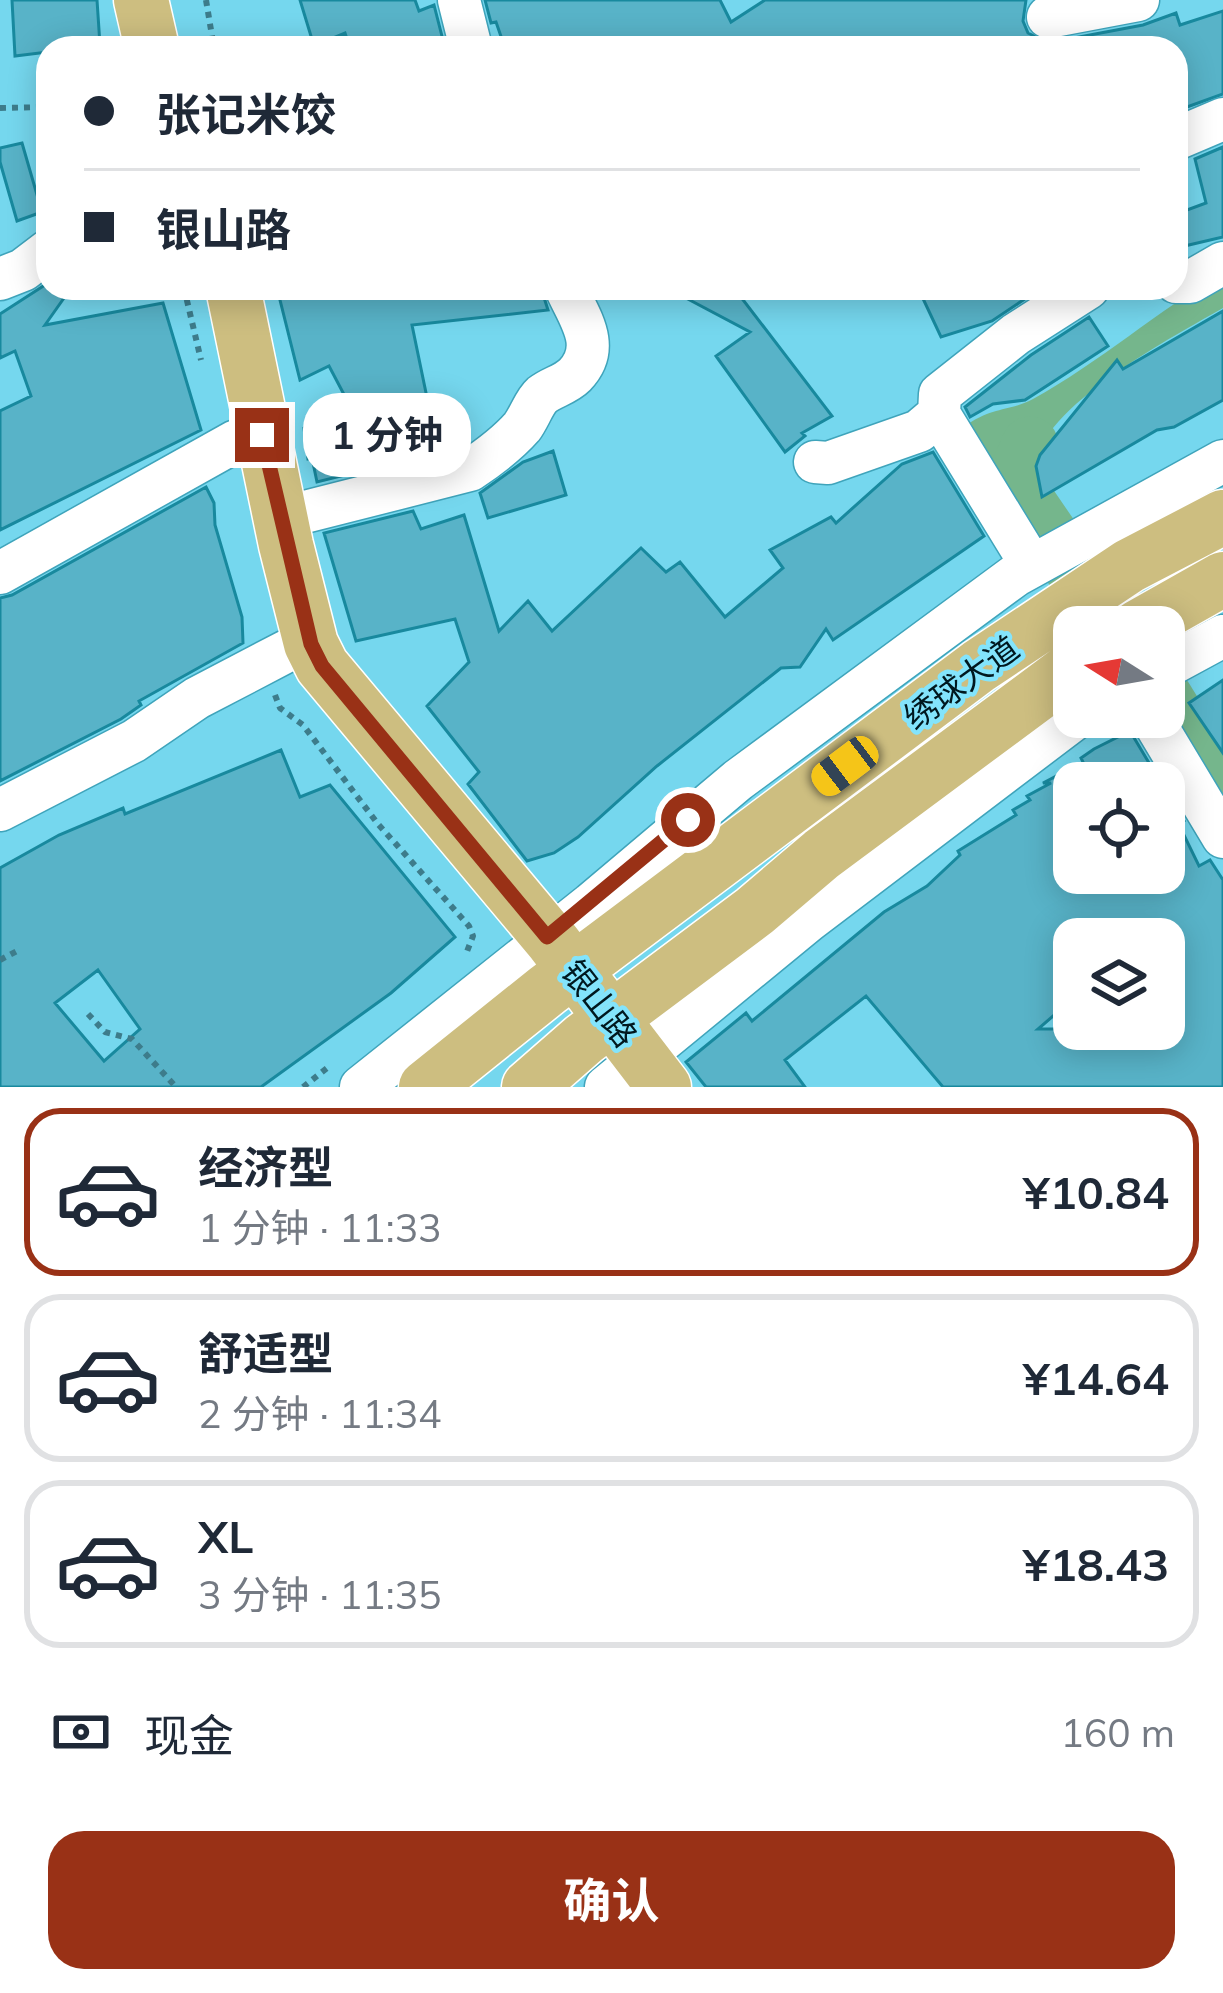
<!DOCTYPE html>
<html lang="zh">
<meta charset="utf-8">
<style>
:root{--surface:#fff;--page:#f6f6f7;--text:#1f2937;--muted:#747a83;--line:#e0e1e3;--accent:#993116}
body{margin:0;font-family:Mulish,"Noto Sans SC",sans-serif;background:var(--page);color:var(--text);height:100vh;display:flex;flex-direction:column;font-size:45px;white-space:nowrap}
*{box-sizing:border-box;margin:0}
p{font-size:39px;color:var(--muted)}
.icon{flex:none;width:66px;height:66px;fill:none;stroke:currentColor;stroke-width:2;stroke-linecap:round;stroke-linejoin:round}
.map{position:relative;height:1087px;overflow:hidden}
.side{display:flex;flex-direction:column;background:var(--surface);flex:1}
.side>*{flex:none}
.guide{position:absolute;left:36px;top:36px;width:1152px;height:264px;border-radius:36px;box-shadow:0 6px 30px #0003;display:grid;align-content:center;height:264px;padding:0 48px;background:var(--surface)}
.needle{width:78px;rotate:281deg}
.controls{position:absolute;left:1053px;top:606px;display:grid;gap:24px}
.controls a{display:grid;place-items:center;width:132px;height:132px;border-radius:24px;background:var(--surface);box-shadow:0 6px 30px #0003;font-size:60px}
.end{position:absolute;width:54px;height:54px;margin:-27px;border:15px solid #993116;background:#fff;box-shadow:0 0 0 6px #fff}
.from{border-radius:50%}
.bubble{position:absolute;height:84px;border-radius:36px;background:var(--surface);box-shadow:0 6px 30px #0003;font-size:39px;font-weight:700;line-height:84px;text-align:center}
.car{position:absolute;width:36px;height:72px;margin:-36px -18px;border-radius:15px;box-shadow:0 0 9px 3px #0007;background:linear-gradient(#f5c518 24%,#345 0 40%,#f5c518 0 76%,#345 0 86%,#f5c518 0)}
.guide b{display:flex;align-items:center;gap:42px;height:114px;font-size:45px}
.guide b+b{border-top:3px solid var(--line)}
.guide i{width:30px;height:30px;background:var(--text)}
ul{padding:21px 0 0;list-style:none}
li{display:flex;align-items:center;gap:36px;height:168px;margin:0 24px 18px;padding:0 24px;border:6px solid var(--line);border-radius:36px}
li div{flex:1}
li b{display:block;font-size:45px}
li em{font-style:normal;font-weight:700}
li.current{border-color:var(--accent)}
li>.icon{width:108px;height:108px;stroke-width:1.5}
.pay{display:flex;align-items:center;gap:30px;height:132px;padding:0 48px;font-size:45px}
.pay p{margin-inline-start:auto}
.button{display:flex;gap:24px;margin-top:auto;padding:24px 48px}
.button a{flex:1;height:138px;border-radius:36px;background:var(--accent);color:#fff;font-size:48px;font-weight:700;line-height:138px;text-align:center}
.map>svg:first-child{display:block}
</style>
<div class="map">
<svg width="1223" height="1087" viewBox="0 0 1223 1087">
<rect width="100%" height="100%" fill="#75d7ee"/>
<path fill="#75b68c" d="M1223 273V308C1178 334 1023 415 1036 476 1039 492 1043 496 1058 501L1025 520 964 427C992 406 1009 412 1033 399 1100 362 1157 311 1223 273Z
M1184 705 1223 765V806L1171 714Z"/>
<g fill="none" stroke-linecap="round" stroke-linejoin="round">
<path stroke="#75b68c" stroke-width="57" d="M1030 445 1019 469 1023 496 1113 627
M1164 697 1223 792"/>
</g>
<path fill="#58b3c8" stroke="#18899e" stroke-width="3" fill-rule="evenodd" d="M12 0H97L100 45 48 48V52L15 56Z
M300 0H415L419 11 434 5 445 48H350L345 33 314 46Z
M485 0H720L731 22 765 0H1026L1023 21 1028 33 1046 42 1049 48H505L496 22 491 23Z
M1223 11V94L1176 111V48H1061V42L1074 38 1143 25 1176 13 1180 25Z
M22 143 42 212 17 221 0 162V148Z
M1223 147V237L1176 248V214L1206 203 1195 159Z
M48 283V288H71L45 325 163 303 201 430 0 530V411L31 396 15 351 0 358V314Z
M277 288H541L548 310 412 325 431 417 449 414 458 447 317 482 312 458 308 459 304 428 349 404 329 366 300 380Z
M667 288H734L832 416 802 433 805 436 785 452 716 356 750 332Z
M918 288H1041L992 321 941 337Z
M1223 311V400L1174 427 1157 430 1042 497 1036 466 1040 455 1117 360 1123 369Z
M1089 317 1108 346 1025 400 993 404 970 417 965 407 1031 355Z
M553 451 566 495 488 518 480 493 523 462Z
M933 452 984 536 833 640 826 629 800 667 781 668 657 766 578 837 554 853 527 861 468 784 479 772 427 706 469 662 455 619 356 641 324 533 413 511 421 529 464 515 499 631 528 601 552 631 641 548 666 572 680 562 725 617 783 568 770 550 831 517 836 523 902 464Z
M206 487 214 503 215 525 242 617 243 643 139 701 141 705 121 719 0 781V598L12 595Z
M1223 680V753L1189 703Z
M1130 731 1161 783H1074V873H1164V788L1184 821 1179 825 1199 866 1210 860 1223 880V1087H943L866 996 785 1060 805 1087H706L686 1062 746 1013 752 1021 884 912 927 886 960 855 958 851 1016 815 1013 810 1030 800 1027 796 1051 783H1043L1083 762 1081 758 1094 749ZM1074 939H1164V1029H1038L1074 998Z
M281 750 300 797 330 785 455 937 391 993 261 1087H0V868L59 835 123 808 125 814ZM98 970 140 1029 104 1061 55 1003Z"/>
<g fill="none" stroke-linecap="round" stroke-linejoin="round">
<defs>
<path id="minor" d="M459 0 471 48
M1048 17 1138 0
M1176 139 1223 119
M0 279 23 270 48 251
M1176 282H1190L1223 263
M815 462 828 463 919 431 939 414
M281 518 470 470C488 458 508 443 522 427 529 418 534 402 542 395 552 387 565 385 575 375 603 346 578 316 566 288
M1032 566 939 414 940 394 1016 334 1088 288
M0 573 236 441
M1164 668 1223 636
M1151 717 1223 837
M0 810 134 741 197 698 287 651
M361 1087 591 904 738 780 1016 575 1223 461
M606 1087 808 921 1077 717"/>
<path id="major" d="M141 0 152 48
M233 288 286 545 311 644 322 666 553 942 664 1087
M1138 627 1223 579
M426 1087 547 990 979 666 1129 566 1223 517
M529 1087 584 1039 755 911 822 854 1074 667"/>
</defs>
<use href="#minor" stroke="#3fa4bb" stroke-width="45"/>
<use href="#major" stroke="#fff" stroke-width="57"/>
<path stroke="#3d7c8b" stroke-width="6" stroke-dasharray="6 6" stroke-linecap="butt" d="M206 0 214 48
M0 108 48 107
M184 288 201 360
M275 695 280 708 303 725 378 824 469 926 473 936 466 954
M0 960 17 951
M88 1014 105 1032 132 1039 176 1087
M303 1087 331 1065"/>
<use href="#minor" stroke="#fff" stroke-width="42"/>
<use href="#major" stroke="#cdbe80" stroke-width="54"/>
</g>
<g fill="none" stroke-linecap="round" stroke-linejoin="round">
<path stroke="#993116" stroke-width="15" d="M262 435 311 644 322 666 547 937 688 820"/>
</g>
<g text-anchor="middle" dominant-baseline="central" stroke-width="9" stroke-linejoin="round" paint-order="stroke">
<g font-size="33" fill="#00181f" stroke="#83e4fc">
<text transform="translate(961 682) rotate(-36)">绣球大道</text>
<text transform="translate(600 1003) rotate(52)">银山路</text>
</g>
</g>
</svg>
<div class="controls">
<a><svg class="needle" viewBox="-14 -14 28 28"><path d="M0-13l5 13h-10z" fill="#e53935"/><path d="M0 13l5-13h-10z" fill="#747a83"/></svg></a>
<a><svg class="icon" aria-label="locate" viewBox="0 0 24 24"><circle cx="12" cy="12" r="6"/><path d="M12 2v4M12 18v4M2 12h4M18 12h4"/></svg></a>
<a><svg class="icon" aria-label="layers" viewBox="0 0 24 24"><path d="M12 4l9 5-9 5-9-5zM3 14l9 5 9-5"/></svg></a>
</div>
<i class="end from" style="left:688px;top:820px"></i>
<i class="end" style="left:262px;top:435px"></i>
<div class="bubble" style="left:303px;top:393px;width:168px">1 分钟</div>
<i class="car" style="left:845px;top:766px;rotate:233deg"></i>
<div class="guide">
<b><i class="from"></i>张记米饺</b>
<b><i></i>银山路</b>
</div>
</div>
<section class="side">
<ul>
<li class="current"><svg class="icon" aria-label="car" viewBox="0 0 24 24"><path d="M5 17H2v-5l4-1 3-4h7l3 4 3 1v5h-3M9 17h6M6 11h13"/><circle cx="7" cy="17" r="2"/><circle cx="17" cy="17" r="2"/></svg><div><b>经济型</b><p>1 分钟 · 11:33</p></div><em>¥10.84</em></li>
<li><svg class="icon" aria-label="car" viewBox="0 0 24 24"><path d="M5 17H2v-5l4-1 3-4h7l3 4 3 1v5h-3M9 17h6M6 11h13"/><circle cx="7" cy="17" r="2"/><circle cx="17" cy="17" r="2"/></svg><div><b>舒适型</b><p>2 分钟 · 11:34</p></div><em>¥14.64</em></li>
<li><svg class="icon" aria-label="car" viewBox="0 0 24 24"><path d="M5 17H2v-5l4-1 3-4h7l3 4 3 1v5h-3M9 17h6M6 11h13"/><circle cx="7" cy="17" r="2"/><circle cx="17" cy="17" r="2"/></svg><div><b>XL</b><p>3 分钟 · 11:35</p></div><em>¥18.43</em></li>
</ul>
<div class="pay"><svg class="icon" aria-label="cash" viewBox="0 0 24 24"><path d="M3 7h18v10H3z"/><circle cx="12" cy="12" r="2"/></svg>现金<p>160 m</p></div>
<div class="button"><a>确认</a></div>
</section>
